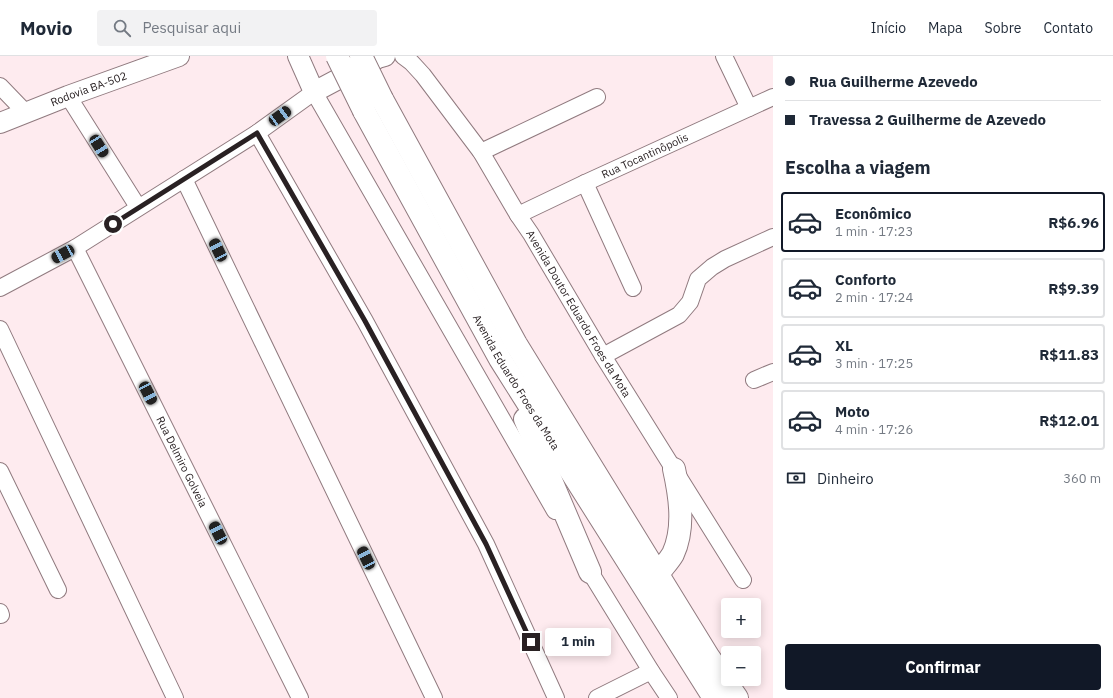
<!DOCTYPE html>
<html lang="pt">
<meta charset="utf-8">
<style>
:root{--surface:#fff;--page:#f2f2f3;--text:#1f2937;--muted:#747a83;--line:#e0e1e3;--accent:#111827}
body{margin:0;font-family:"IBM Plex Sans",sans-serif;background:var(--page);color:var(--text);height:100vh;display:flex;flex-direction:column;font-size:15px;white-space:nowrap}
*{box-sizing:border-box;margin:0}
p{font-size:13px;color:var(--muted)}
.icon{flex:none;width:22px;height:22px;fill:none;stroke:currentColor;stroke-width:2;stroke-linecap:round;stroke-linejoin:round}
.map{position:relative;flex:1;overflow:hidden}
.details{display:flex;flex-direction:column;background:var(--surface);width:340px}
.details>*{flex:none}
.banner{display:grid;align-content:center;height:88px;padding:0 12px;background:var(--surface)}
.buttons{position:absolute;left:721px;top:542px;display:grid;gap:8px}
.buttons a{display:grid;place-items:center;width:40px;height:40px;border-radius:4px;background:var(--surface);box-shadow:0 2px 10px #0003;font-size:20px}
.end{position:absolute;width:18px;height:18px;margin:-9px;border:5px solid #292123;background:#fff;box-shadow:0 0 0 2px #fff}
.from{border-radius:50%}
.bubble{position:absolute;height:28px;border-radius:4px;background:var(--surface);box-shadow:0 2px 10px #0003;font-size:13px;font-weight:800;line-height:28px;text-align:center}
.car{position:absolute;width:12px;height:24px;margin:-12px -6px;border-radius:5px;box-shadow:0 0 3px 1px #0007;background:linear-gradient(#222 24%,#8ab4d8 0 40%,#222 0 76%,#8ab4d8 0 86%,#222 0)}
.banner b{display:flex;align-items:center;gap:14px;height:38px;font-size:15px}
.banner b+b{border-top:1px solid var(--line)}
.banner i{width:10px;height:10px;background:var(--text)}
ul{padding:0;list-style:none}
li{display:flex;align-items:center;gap:12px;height:60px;margin:0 8px 6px;padding:0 4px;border:2px solid var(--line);border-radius:4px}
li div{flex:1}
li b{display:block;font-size:15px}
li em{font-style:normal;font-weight:800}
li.selected{border-color:var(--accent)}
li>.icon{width:36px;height:36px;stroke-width:1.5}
h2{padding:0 12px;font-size:18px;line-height:48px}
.pay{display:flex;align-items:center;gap:10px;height:44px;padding:0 12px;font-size:15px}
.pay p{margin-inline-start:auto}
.primary-button{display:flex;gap:8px;margin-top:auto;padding:8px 12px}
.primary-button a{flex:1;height:46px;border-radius:4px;background:var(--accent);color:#fff;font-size:16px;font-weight:800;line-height:46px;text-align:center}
header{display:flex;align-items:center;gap:24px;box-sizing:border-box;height:56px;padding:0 20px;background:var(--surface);border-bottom:1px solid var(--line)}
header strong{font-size:19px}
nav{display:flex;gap:22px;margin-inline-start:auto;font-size:14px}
.search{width:280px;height:36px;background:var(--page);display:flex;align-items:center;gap:10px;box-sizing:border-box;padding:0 14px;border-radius:4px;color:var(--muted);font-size:15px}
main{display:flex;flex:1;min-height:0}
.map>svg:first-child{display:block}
</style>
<header>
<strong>Movio</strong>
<div class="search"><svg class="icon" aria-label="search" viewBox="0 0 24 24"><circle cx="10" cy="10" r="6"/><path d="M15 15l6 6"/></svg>Pesquisar aqui</div>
<nav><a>Início</a><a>Mapa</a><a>Sobre</a><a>Contato</a></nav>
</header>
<main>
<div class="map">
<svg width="773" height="642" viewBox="0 0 773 642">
<rect width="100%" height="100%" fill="#feebef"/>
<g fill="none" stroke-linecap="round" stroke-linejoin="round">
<defs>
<g id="minor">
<path id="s1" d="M403 0 411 6 423 19 481 96 518 159 531 178 603 300 743 524"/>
<path d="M724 0 749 52"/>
<path d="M0 30 26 57"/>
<path d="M68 40 138 151"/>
<path d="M257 77 365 265 486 488 556 642"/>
<path d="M481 96 597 41"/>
<path d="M184 123 434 642"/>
<path d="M585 127 633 232"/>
<path id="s2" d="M518 159 585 127 773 41"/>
<path id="s3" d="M75 192 300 642"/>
<path d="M0 232 75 192 257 77 314 36 555 455"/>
<path d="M0 273 175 642"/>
<path d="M603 300 679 259 690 246 698 223 712 211 725 203 773 181"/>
<path d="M754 324 773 316"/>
<path d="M0 415 58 534"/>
<path d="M584 506 651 615 669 642"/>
<path d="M0 556 1 559"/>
<path d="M597 642 651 615"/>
</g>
<g id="major">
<path d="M298 0 314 36 378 2 385 0"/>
<path id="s4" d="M0 67 68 40 179 0"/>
</g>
<g id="highway">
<path d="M382 43 516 288 708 600 737 642"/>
<path id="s5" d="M364 55 500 303 714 642"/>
<path d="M525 363 590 516"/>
<path d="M658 518C662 512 669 505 673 498 685 472 680 440 674 413"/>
</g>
</defs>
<use href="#minor" stroke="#907a7f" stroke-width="18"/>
<use href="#major" stroke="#907a7f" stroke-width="22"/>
<use href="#highway" stroke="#907a7f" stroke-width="24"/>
<use href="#minor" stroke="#fff" stroke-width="16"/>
<use href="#major" stroke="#fff" stroke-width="20"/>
<use href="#highway" stroke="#fff" stroke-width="22"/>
<defs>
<path id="highway-bridge" d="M337 0 364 55
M361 0 382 43"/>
</defs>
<use href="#highway-bridge" stroke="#907a7f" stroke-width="24" stroke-linecap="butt"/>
<use href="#highway-bridge" stroke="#fff" stroke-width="22"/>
</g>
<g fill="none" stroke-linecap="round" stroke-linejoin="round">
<path stroke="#292123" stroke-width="5" d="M113 168 257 77 365 265 486 488 531 586"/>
</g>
<g text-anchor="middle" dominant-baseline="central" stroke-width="3.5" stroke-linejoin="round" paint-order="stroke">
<g font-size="11" fill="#292123" stroke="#feebef">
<text stroke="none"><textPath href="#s4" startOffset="95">Rodovia BA-502</textPath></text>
<text stroke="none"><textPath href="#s2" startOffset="140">Rua Tocantinôpolis</textPath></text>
<text stroke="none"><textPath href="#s1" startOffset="313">Avenida Doutor Eduardo Froes da Mota</textPath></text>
<text stroke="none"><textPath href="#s5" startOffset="311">Avenida Eduardo Froes da Mota</textPath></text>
<text stroke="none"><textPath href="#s3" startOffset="239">Rua Delmiro Golveia</textPath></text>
</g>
</g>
</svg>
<div class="buttons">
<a>+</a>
<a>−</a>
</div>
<i class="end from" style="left:113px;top:168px"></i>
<i class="end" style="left:531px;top:586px"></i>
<div class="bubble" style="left:545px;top:572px;width:66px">1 min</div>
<i class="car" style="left:280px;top:60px;rotate:54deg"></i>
<i class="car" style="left:99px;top:90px;rotate:148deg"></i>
<i class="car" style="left:218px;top:194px;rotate:334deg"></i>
<i class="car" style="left:63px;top:198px;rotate:242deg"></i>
<i class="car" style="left:148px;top:337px;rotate:153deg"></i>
<i class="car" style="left:218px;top:477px;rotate:333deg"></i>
<i class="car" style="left:366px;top:502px;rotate:334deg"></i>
</div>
<section class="details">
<div class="banner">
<b><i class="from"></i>Rua Guilherme Azevedo</b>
<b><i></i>Travessa 2 Guilherme de Azevedo</b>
</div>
<h2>Escolha a viagem</h2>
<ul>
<li class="selected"><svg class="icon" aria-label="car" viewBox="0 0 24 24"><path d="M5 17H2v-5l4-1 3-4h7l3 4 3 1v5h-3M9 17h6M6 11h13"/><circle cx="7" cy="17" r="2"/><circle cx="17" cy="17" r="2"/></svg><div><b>Econômico</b><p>1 min · 17:23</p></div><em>R$6.96</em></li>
<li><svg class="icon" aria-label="car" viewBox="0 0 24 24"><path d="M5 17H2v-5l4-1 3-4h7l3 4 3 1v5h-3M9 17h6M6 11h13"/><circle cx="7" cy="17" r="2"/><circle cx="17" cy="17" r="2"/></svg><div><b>Conforto</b><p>2 min · 17:24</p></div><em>R$9.39</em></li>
<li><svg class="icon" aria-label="car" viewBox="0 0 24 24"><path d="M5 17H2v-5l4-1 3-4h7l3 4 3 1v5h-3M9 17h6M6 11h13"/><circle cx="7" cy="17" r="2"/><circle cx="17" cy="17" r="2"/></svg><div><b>XL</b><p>3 min · 17:25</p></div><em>R$11.83</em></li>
<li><svg class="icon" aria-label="car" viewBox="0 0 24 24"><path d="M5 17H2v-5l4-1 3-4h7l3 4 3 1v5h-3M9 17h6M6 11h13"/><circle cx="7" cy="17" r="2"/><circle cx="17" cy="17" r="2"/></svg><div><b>Moto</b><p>4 min · 17:26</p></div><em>R$12.01</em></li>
</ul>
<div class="pay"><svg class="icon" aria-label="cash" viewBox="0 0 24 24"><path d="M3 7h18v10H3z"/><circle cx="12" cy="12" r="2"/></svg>Dinheiro<p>360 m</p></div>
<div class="primary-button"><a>Confirmar</a></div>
</section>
</main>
